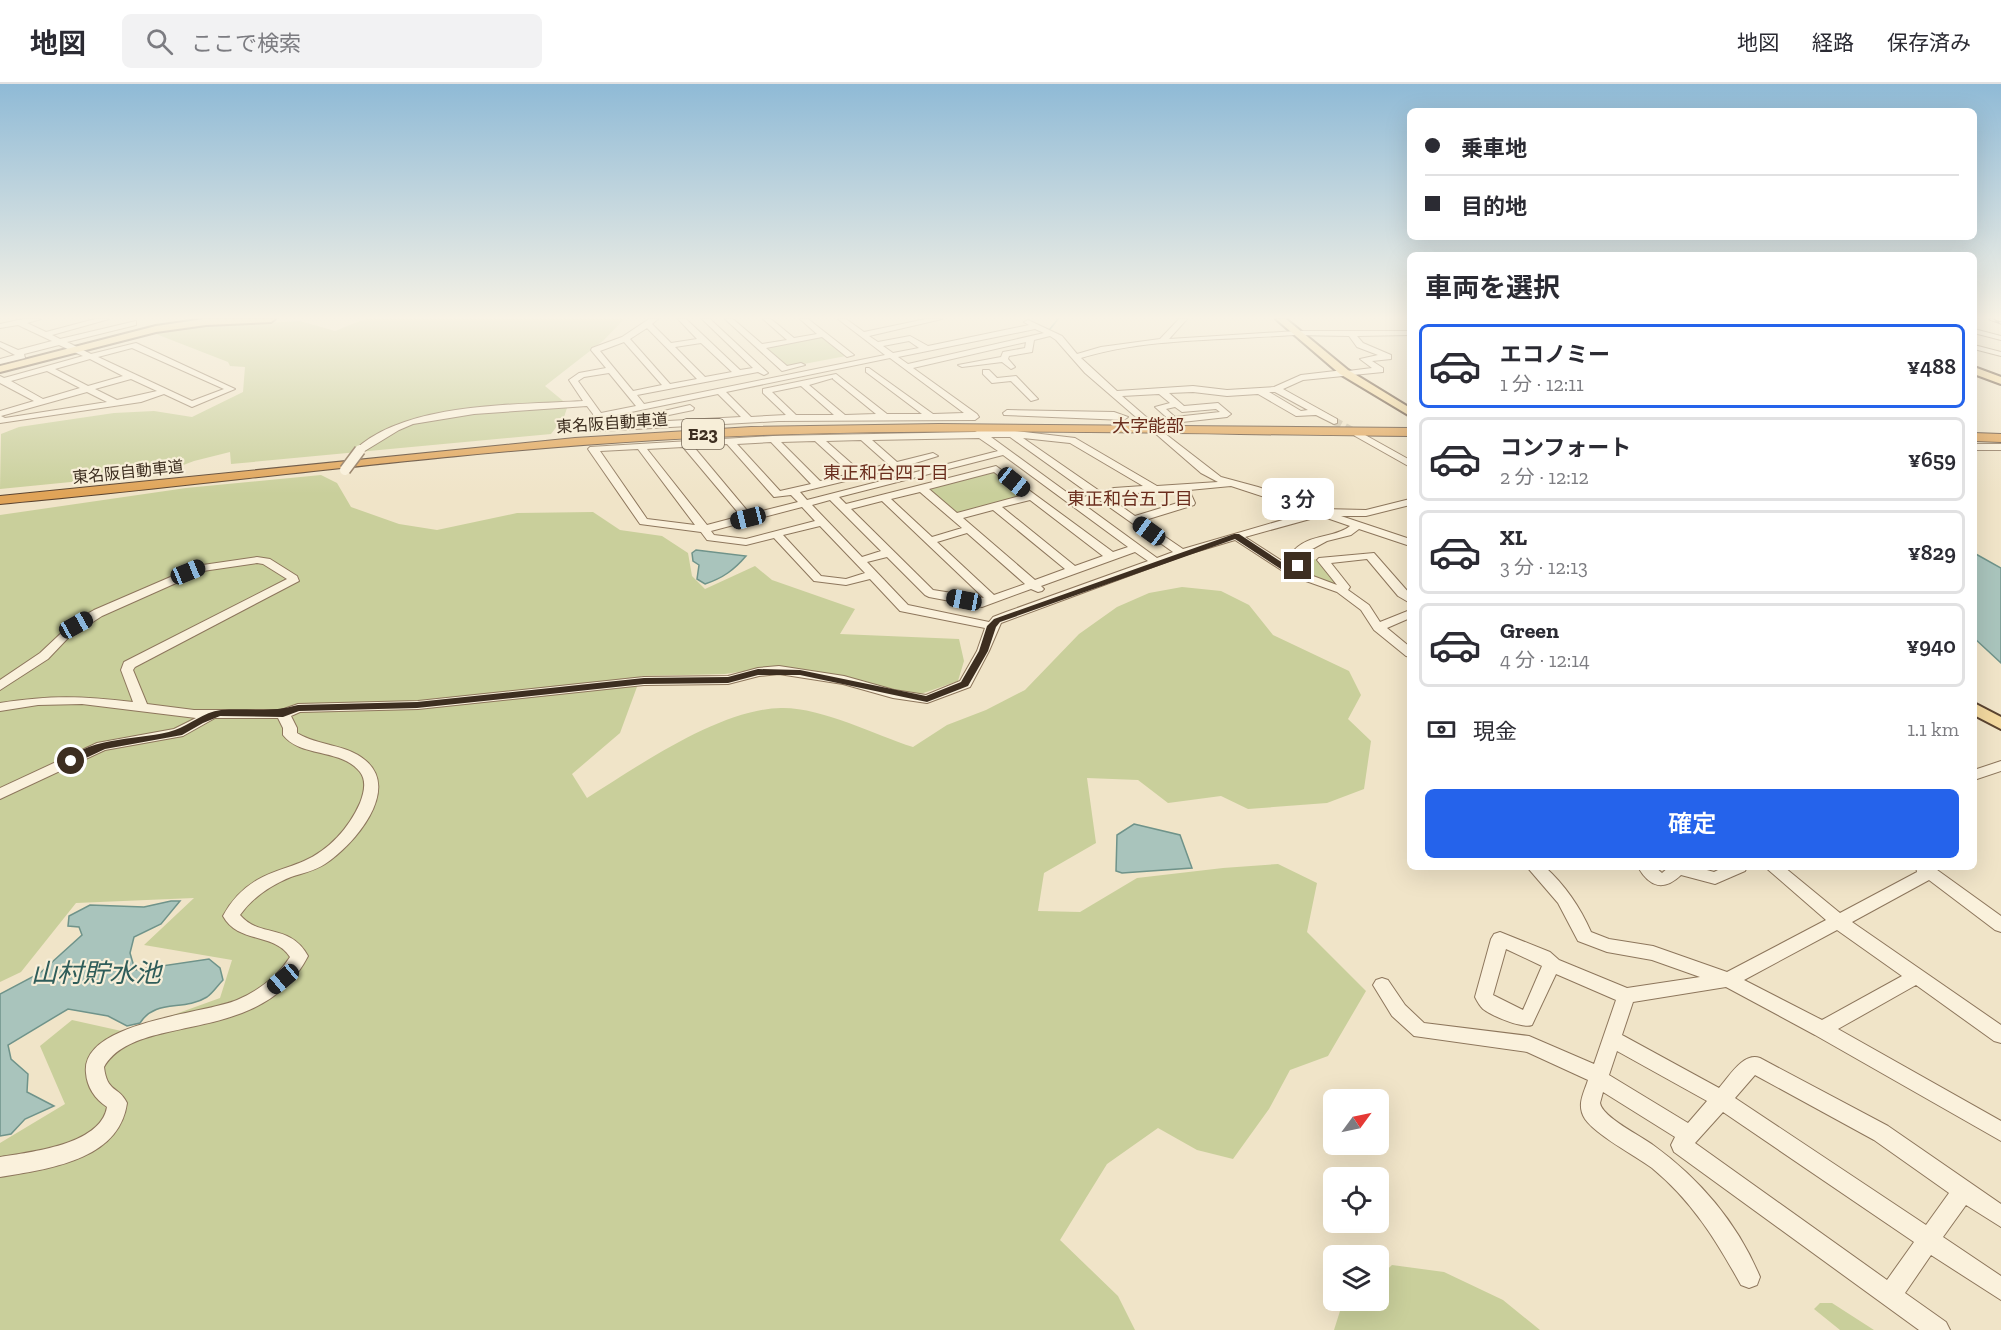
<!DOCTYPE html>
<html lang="ja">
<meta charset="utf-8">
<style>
:root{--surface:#fff;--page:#f2f2f3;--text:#2b2b33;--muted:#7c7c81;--line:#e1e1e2;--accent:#2563eb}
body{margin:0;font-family:"Zilla Slab","Noto Sans JP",serif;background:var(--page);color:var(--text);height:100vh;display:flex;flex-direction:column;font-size:22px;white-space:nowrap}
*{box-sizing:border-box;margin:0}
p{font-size:20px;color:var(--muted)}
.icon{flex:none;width:33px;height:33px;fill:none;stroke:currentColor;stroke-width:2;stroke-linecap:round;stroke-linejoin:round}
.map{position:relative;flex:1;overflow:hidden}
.details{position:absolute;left:1407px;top:168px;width:570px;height:618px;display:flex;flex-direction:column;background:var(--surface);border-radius:9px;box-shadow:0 6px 24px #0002}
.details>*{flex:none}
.top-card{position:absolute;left:1407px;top:24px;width:570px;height:132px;border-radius:9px;box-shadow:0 6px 24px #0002;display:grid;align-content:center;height:132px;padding:0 18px;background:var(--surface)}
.needle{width:39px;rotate:57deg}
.buttons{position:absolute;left:1323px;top:1005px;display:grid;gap:12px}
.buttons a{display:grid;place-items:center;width:66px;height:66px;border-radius:9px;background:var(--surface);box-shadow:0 6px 24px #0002;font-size:30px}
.end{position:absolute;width:27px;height:27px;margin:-14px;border:8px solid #3d2e20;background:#fff;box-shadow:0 0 0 3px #fff}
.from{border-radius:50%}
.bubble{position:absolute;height:42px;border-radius:9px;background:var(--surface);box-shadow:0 6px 24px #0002;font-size:20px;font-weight:600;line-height:42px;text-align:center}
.car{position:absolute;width:18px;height:36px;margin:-18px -9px;border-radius:8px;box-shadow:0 0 4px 2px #0007;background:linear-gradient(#222 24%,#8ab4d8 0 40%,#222 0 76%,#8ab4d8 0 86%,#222 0)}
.top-card b{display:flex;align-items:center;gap:21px;height:57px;font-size:22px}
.top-card b+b{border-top:2px solid var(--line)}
.top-card i{width:15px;height:15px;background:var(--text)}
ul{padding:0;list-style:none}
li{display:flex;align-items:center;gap:18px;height:84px;margin:0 12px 9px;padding:0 6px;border:3px solid var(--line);border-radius:9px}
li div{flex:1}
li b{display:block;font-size:22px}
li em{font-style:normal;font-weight:600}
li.on{border-color:var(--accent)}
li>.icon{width:54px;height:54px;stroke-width:1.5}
h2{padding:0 18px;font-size:27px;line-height:72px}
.pay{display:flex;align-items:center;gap:15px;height:66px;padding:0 18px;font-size:22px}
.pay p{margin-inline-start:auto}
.button{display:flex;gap:12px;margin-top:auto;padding:12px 18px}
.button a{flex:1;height:69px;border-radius:9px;background:var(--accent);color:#fff;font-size:24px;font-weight:600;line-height:69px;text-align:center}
header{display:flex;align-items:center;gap:36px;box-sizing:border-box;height:84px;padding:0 30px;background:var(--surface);border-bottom:2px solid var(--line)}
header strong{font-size:28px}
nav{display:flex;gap:33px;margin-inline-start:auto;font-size:21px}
.search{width:420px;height:54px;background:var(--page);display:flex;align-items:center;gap:15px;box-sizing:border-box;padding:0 21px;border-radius:9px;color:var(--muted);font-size:22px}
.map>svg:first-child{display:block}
</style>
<header>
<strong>地図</strong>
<div class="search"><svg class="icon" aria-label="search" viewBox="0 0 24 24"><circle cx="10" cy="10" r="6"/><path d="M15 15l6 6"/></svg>ここで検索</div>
<nav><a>地図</a><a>経路</a><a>保存済み</a></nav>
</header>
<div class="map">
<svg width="2001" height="1246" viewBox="0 0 2001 1246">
<rect width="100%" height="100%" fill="#f0e4c8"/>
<path fill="#c9cf9b" d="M365 235H624L604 256 545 302 568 321 564 333 551 350 231 380 230 368 194 377 162 389 0 405 1 350 19 343 114 329 154 327 192 333 243 308 245 283 230 282 228 278 156 250 204 242 300 237 335 247Z
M821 253 846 272 788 283 765 263Z
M994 387 1027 410 958 431 927 404Z
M321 391 337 399 351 423 399 440 437 446 517 429 593 428 620 446 662 452 688 469 692 492 705 505 755 482 772 496 855 525 840 550 959 555 964 577 958 597 918 611 843 593 770 583 725 590 641 592 620 649 572 690 587 714C638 682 720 625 781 624 821 623 875 651 913 663L947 641 986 626 1025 606 1079 550 1117 523 1149 509 1182 503 1221 507 1249 521 1273 551 1349 587 1361 611 1348 635 1371 657 1364 705 1327 719 1248 725 1221 712 1168 719 1138 696 1087 694 1096 759 1044 789 1038 827 1080 828 1137 794 1223 784 1278 780 1317 799 1307 848 1366 907 1328 972 1290 986 1269 1025 1233 1075 1197 1066 1158 1044 1107 1080 1060 1156 1118 1212 1135 1246H0V1059L65 1020 40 962 72 936 126 948 220 914 232 876 144 861 194 814 76 819 21 888 0 898V431L186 404Z
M1321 475 1340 504 1302 491 1300 476Z
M1392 1181 1444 1188 1503 1216 1540 1246H1334L1340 1227 1353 1217 1378 1216 1379 1193Z
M1820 1219H1832L1874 1246H1840L1814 1225Z"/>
<path fill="#a9c4bc" stroke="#6f938a" stroke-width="1.5" d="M696 466 746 472C734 486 723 494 705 500L697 495 699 481 693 477 692 469Z
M1974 469 2001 484V579L1974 554Z
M1134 740 1180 751 1192 784 1122 789 1116 787 1117 751Z
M171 817H180L161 840 134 853 130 869 135 886 209 875 220 884 223 896C218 901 213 909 207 913 183 928 156 914 140 939L127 942 108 932 68 925 8 961 11 975 28 990 27 1008 54 1022 25 1035 11 1050 0 1052V910L40 889 82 851 79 843 68 842 69 832 90 821 144 823Z"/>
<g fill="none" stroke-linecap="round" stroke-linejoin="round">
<path stroke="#6f938a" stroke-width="1.5" d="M1050 245 1058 235"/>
<path stroke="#ccc0a6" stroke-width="8" stroke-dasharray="8 4.5" stroke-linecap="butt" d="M1334 337 1358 350"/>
<defs>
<path id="minor" d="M23 235H41L27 239 46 248 95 235H109L52 251 60 255 136 237V241L67 258 91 270 136 259 235 305 192 323 164 310 141 318 0 339V327L34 317 0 299V292L4 294 83 272 59 261 24 270 25 274 0 280V275L15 271 0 263V258L18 266 52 257 18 241 0 244V240ZM132 264 224 305 192 317 98 273ZM90 275 123 292 88 302 55 285ZM47 287 80 304 43 315 11 297ZM131 295 157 307 117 316 95 305ZM87 308 107 318 5 334 1 332Z
M649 235H658L652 240 671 259 697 255 678 235H686L740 286 753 284 702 235H710L768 289 764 291 758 288 637 311 644 320 885 271 838 235H846L864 248 926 235H942L869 252 878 258 910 252 928 262 1029 241 1024 238 1028 236 1062 252 1077 270 1101 263 1160 255 1179 235H1187L1169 255 1296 247H1410V251L1357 252 1363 259 1391 271V275L1372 277 1383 284V288L1303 296 1283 305 1337 335V339L1334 340 1316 331 1296 332 1258 310 1227 312 1193 308 1169 309 1184 322 1218 319 1231 330 1227 333 1173 339 1155 323 1170 319 1159 310 1122 312 1152 338 1144 340 1085 289 1056 256 1050 252 1034 256 1032 268 1009 272 1008 275 1015 283 1011 285 1002 278 962 283 958 281 1001 273 1003 268 1025 264 1026 258 913 284 977 330 979 333 975 336 778 337 599 347 594 344 593 330 587 322 474 330 413 340 399 346 363 368 355 366C405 318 518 321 583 317L569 296 579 289 606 284 591 266 592 264 622 253ZM647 244 697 295 670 300 630 255ZM1035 245 1044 249 908 280 898 273ZM1294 251 1349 252 1357 263 1378 271 1360 275 1372 284 1348 287 1344 286 1301 291 1274 303 1260 304 1227 306 1193 302 1117 307 1081 274C1144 254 1227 256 1294 251ZM909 257 919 264 893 269 883 262ZM624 258 662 301 633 307 600 267ZM701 259 732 288 705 293 675 263ZM890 274 964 329 933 330 869 284H866V288L922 330H887L836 290 763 305V309L786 331 751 333 726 308ZM609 289 636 322 601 329 578 297 584 293ZM833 294V295L876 330 845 331 809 301ZM801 302 834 331H796L772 308ZM1269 308H1275L1308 326 1301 327ZM718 310 741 333 668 337 664 332 693 326 694 324 690 321 655 329 654 331 659 338 603 341 602 334ZM1175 323 1182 328 1216 325 1220 328 1175 333 1166 325Z
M725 235H733L762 260 787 256 763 235H771L794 254 817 250 800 235H808L854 271 847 273 822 253 766 264 787 282 801 279 805 281 782 287Z
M1974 245 2001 252V256L1974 249Z
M1974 261 2001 268V272L1974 265Z
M983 286H989L997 294 1016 292 1038 315 1031 317 1011 297 992 299 983 290Z
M1007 326 1114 328 1128 333 1124 336 1004 331 1003 329Z
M1159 345 1221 393 1258 403 1322 425 1366 426 1410 415V421L1366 432H1341L1410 455V462L1359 445 1351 451 1327 457 1303 470 1305 489 1337 501 1317 476 1319 474 1374 469 1410 510V519L1398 512 1367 475 1331 479 1350 503 1348 506 1369 521 1380 538 1410 526V534L1387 544 1410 563V573L1406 572 1374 546 1361 526 1337 508 1289 491 1235 456 1185 471 1001 539 989 567 970 603 927 619 893 614 843 600 779 590 759 592 728 600 644 601 418 625 300 628 291 632 297 644V649C318 662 346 660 365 676 402 706 353 762 325 780 314 787 303 789 291 793 271 801 252 814 240 831 259 854 290 839 308 872 261 964 136 927 104 983 107 1009 119 1002 127 1019 119 1077 47 1085 0 1093V1073C30 1068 101 1061 107 1023 95 1015 87 1003 86 989 80 938 204 930 237 916 258 907 278 892 290 873 274 848 238 860 223 832 231 817 242 805 257 796 272 787 288 784 304 777 329 766 349 744 360 719 364 709 367 697 360 688 341 664 301 674 283 651V644L278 634H215L183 652 105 666 0 715V704L97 659 174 645 196 634 82 620 38 621 0 627V619C50 611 83 612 133 618L121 586 124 578 287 495 263 480 257 479 203 487 102 532 68 554 48 575 0 606V596L40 569 73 538 94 526 196 482 257 473 270 475 297 492 299 497 135 583 133 586 147 620 194 626H281L298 620 418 617 644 593 728 592 758 584 779 582 844 592 894 606 926 611 960 597 977 567 985 544 900 527 870 495 846 501 814 497 774 454 746 461 707 456 701 448 640 440 588 365 590 363 773 352 975 348 979 346 1015 347 1075 354 1157 402 1218 398 1201 389 1156 350V346ZM991 353H1010L1091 411 1076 415ZM979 354 998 367 807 416 800 408 899 384 938 372 933 369 897 378 872 356ZM1023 354 1070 359 1143 402 1114 404 1101 408ZM861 356 888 380 860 387 826 357ZM815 357 851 390 820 397 781 358ZM771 358 811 400 780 407 737 360ZM727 360 774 413 791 411 798 418 750 430 693 362ZM683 363 741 432 707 441 647 365ZM638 365 695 441 647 435 600 367ZM1003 371 1128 463 1113 468 996 382 846 420 839 413ZM994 388 1024 411 957 429 929 405ZM1231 402 1310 428 1183 465 1142 437 1194 421 1195 419 1189 406ZM1179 407 1184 417 1135 432 1107 412 1115 410ZM920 408 962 444 932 453 891 415ZM1098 415 1173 468 1157 474 1083 420ZM830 416 881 467 862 473 812 421ZM1030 416 1103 472 1075 482 1002 423ZM882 417 984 514 933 506 851 425ZM802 423 815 437 746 455 714 451 711 447ZM993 426 1065 485 1035 496 963 434ZM1321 432 1350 442C1334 455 1306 449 1291 470L1293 484 1245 453ZM820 442 865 489 846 495 821 492 783 451ZM967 449 1025 500 994 511 937 458ZM1135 468 1148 477 1006 528 993 533 989 538 908 521 867 478 887 473 925 511 929 513 982 523 1031 505 1038 508 1042 507 1044 505 1041 502Z
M1358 347 1410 376V383L1355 352 1353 350Z
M1974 360H2001V366H1974Z
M2001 677V687L1974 696V686Z
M1527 783H1545C1565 801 1580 823 1591 848L1609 855 1653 862 1727 888 1826 836 1765 783H1784L1840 829 1917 788 1916 783H1933L2001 832V848L1995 846 1929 796 1852 838 2001 941V959L1994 957 1916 901 1838 945 2001 1037V1057L1815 951 1726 903 1633 918 1622 951 1719 1004C1729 993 1743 968 1760 974L1888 1042 2001 1120V1143L1966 1121 1943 1153 2001 1192V1216L1931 1171 1905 1209 1946 1238 1950 1246H1919L1674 1068 1671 1061 1675 1053 1603 1008 1600 1019C1602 1033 1641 1052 1653 1061 1700 1095 1738 1140 1760 1193L1757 1201 1749 1204 1741 1201C1716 1156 1692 1117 1652 1084 1634 1071 1596 1051 1585 1035 1576 1021 1584 1009 1588 996L1527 968 1414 952 1392 932 1373 901 1376 896 1382 894 1388 896 1405 921 1424 939 1529 952 1594 980 1616 916 1556 890 1532 941C1523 945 1492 932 1483 925 1480 922 1477 917 1475 913L1491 855 1494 850 1500 848 1550 868 1559 876 1627 904 1700 893 1652 876 1607 868 1578 857 1558 819ZM1837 846 1902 892 1822 936 1744 896ZM1506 865 1542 882 1523 926 1493 911ZM1617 967 1707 1017 1688 1039 1609 991ZM1755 991 1874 1056 1949 1109 1926 1141 1735 1014ZM1723 1028 1914 1158 1887 1196 1695 1059Z
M1638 783H1655L1662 789 1669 783H1696L1714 788 1724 783H1747L1745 787 1715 800 1681 791C1664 807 1650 804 1638 783Z"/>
<path id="major" d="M204 235H275L271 238 206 241 156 248 0 288V282L156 242Z
M1276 235H1286L1348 286 1410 324V332L1340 290Z
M1974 283 2001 293V300L1974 290Z
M1974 619 2001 633V645L1974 631Z"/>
<path id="highway" d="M939 340 1410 344V352C1159 350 908 341 657 356 438 369 219 400 0 420V412L575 354 751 343Z
M1974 349 2001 350V358L1974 357Z"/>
</defs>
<use href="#minor" stroke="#8d765c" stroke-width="2"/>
<use href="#major" stroke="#5b4430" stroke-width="4"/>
<use href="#highway" stroke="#5b4430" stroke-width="2"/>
<use href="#minor" fill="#faf1dc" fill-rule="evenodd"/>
<use href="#major" fill="#f3d9a0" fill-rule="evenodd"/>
<use href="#highway" fill="#e0a458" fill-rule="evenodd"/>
<defs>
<path id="rail" d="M1990 235 2001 239"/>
</defs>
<use href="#rail" stroke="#3d2e20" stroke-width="3"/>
<use href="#rail" stroke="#f7eed8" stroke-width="1.5" stroke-dasharray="5" stroke-linecap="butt"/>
<defs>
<path id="minor-bridge" d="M345 386 360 366"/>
</defs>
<use href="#minor-bridge" stroke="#8d765c" stroke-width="13" stroke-linecap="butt"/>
<use href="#minor-bridge" stroke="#faf1dc" stroke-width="10"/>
</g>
<linearGradient id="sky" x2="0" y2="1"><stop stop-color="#8fbad6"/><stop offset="0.57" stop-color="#f8f3e6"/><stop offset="1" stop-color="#f8f3e6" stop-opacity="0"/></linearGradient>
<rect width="2001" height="410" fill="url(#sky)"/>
<path fill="#3d2e20" d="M1234 450H1239L1295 487V480H1301L1304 491 1300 493 1290 491 1235 455 1000 538 996 543 988 567 968 602 927 618 800 591H758L728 599 644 600 417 624 299 627 283 633 220 632 203 639 182 651 105 665 71 681 66 677C92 651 142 657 175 646 190 641 203 628 221 626 249 624 269 629 298 621L417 618 644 594 728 593 758 585 800 586 926 612 961 598 979 567 987 542 994 535Z"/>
<g text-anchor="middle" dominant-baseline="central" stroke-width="4.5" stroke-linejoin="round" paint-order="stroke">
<g font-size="16" fill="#3d2e20" stroke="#f7eed8">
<text transform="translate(612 339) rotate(-4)">東名阪自動車道</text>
<text transform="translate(128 388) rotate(-6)">東名阪自動車道</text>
</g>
<g font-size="18" fill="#6b2e1e" stroke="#f7eed8">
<text x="1148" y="342">大字能部</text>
</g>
<rect fill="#f7eed8" stroke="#756857" stroke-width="1.5" x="682" y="335" width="42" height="30" rx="4.5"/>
<g font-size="18" font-weight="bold" fill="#3d2e20">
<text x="703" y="350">E23</text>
</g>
<g font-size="18" fill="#6b2e1e" stroke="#f7eed8">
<text x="886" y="389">東正和台四丁目</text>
<text x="1130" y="415">東正和台五丁目</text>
</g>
<g font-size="26" font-style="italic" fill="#2f5d5a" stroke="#f7eed8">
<text x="96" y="889">山村貯水池</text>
</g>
</g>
</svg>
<div class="buttons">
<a><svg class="needle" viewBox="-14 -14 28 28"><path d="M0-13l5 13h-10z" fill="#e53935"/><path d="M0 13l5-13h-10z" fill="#7c7c81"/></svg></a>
<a><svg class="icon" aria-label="locate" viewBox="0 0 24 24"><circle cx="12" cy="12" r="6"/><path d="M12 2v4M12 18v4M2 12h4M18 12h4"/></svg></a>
<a><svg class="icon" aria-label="layers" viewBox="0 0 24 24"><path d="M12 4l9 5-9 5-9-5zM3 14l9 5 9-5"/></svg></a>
</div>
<i class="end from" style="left:71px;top:677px"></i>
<i class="end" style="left:1298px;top:482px"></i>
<div class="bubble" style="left:1262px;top:394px;width:72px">3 分</div>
<i class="car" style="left:1014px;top:398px;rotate:129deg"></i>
<i class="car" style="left:748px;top:434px;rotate:256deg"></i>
<i class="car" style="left:1149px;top:447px;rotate:306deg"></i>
<i class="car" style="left:188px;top:488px;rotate:68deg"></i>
<i class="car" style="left:964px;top:516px;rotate:281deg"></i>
<i class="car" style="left:76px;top:541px;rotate:61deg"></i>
<i class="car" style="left:283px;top:895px;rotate:230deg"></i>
<div class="top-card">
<b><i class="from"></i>乗車地</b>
<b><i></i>目的地</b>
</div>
<section class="details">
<h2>車両を選択</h2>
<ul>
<li class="on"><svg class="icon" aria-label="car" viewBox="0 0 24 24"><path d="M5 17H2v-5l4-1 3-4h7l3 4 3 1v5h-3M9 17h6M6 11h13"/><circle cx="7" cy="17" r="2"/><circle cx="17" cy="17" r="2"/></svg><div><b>エコノミー</b><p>1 分 · 12:11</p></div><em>¥488</em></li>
<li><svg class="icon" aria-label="car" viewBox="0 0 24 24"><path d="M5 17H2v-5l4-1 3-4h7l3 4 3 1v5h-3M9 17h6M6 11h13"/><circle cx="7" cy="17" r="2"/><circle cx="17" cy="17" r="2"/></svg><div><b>コンフォート</b><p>2 分 · 12:12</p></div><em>¥659</em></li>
<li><svg class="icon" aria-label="car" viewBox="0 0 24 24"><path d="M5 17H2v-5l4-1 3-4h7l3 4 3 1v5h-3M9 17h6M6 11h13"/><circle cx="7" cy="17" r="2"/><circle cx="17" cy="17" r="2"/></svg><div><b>XL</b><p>3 分 · 12:13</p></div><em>¥829</em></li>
<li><svg class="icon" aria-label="car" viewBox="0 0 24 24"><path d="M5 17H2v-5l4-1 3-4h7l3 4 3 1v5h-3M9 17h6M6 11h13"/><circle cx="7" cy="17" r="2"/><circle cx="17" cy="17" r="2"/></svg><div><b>Green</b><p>4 分 · 12:14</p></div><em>¥940</em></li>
</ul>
<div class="pay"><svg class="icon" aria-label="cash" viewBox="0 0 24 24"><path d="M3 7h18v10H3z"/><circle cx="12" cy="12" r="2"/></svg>現金<p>1.1 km</p></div>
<div class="button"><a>確定</a></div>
</section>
</div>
